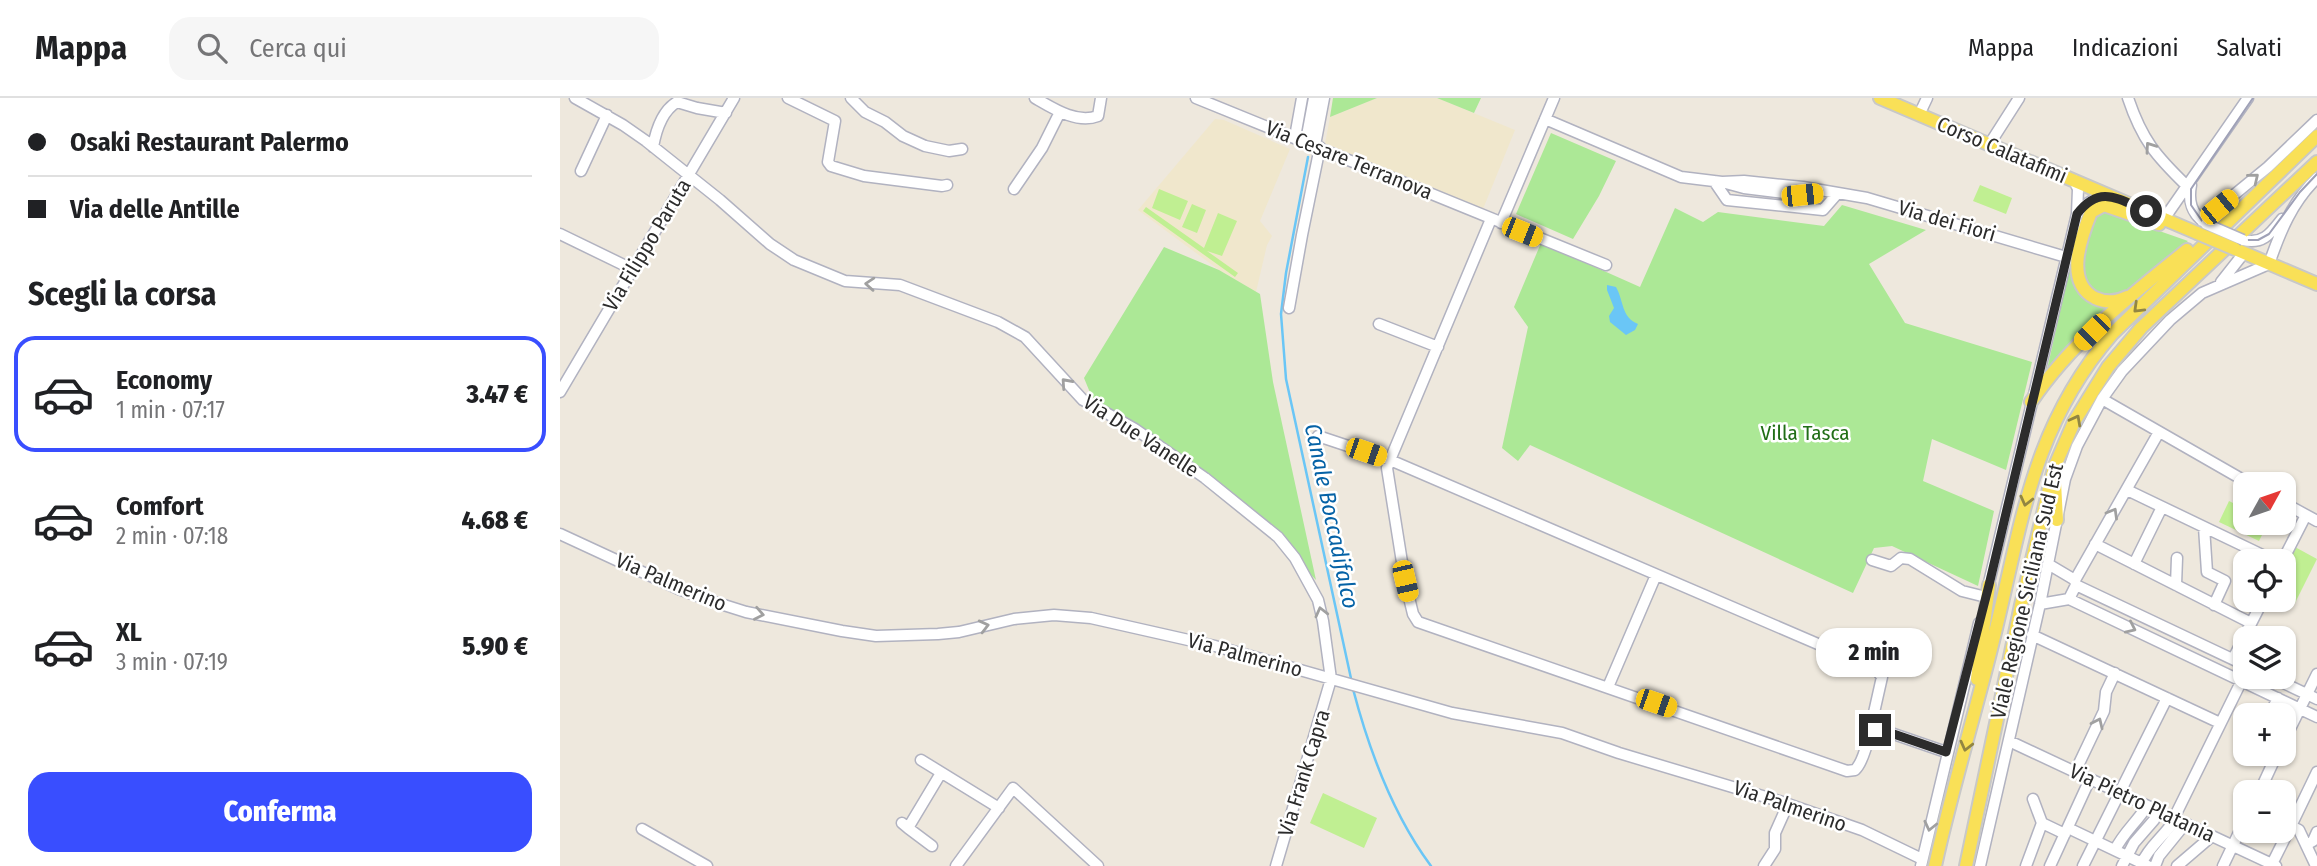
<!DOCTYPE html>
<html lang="it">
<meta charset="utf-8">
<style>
:root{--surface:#fff;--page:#f6f6f6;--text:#202124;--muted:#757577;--line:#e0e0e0;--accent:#394eff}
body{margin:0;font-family:"Fira Sans Condensed",sans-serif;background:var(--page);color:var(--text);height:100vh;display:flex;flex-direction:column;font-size:26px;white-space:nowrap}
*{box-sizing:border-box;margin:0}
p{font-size:23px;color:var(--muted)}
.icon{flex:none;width:38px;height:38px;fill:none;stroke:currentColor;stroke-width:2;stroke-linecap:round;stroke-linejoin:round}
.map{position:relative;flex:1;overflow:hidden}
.drawer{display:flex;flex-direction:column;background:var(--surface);width:560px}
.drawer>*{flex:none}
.guide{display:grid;align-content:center;height:154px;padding:0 28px;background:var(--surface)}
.needle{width:46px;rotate:50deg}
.buttons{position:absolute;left:1673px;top:374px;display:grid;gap:14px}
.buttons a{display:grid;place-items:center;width:63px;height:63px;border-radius:14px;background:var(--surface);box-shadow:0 2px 5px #0004;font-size:35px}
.end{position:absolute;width:32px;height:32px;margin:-16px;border:9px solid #2c2c2c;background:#fff;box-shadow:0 0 0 4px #fff}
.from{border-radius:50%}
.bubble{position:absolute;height:49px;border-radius:21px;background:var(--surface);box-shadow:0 2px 5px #0004;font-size:23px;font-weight:800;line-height:49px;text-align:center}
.car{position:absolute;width:21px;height:42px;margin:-21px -10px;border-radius:9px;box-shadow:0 0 5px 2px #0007;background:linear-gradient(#f5c518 24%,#345 0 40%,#f5c518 0 76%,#345 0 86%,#f5c518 0)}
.guide b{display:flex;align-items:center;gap:24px;height:66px;font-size:26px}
.guide b+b{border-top:2px solid var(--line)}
.guide i{width:18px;height:18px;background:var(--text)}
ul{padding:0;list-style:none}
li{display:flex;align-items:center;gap:21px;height:116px;margin:0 14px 10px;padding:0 14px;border:4px solid transparent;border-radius:21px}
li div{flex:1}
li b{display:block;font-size:26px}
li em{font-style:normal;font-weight:800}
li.active{border-color:var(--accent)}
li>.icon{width:63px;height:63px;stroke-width:1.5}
h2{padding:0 28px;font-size:32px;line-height:84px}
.cta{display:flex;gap:14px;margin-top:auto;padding:14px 28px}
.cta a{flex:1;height:80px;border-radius:21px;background:var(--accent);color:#fff;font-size:28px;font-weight:800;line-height:80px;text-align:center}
header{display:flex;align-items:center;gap:42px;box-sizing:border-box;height:98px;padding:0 35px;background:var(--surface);border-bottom:2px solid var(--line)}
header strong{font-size:33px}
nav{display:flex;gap:38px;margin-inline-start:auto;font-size:24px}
.search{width:490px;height:63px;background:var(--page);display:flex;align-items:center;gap:18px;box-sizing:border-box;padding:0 24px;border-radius:21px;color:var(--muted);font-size:26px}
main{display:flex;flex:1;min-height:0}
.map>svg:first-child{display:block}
</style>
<header>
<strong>Mappa</strong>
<div class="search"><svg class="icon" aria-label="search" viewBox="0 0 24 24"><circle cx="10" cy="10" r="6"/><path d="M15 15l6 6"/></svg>Cerca qui</div>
<nav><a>Mappa</a><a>Indicazioni</a><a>Salvati</a></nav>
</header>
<main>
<section class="drawer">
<div class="guide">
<b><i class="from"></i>Osaki Restaurant Palermo</b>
<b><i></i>Via delle Antille</b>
</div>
<h2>Scegli la corsa</h2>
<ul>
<li class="active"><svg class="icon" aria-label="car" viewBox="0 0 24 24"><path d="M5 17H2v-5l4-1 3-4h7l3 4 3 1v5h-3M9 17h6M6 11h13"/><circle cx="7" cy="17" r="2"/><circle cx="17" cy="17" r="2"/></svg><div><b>Economy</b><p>1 min · 07:17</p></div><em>3.47 €</em></li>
<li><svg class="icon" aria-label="car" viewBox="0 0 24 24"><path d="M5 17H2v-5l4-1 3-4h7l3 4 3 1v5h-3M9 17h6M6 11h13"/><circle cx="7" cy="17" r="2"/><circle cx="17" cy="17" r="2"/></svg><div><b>Comfort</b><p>2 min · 07:18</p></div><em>4.68 €</em></li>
<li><svg class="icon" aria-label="car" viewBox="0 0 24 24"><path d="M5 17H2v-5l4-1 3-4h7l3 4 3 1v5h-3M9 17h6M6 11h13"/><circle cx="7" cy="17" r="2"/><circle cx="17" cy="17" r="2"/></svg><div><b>XL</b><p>3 min · 07:19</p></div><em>5.90 €</em></li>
</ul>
<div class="cta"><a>Conferma</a></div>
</section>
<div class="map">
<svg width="1757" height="768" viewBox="0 0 1757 768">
<rect width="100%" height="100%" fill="#eee8dd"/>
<path fill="#f0e7cc" d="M817 0H877L955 32 923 111 765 46 770 19Z
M655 21 664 22 730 51 700 123 712 138 707 147 696 194 659 172 578 112Z"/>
<path fill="#ace896" d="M773 0H817L770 19Z
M877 0H921L914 15Z
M991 35 1056 63 1039 98 1013 141 956 116Z
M1282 107 1366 132 1309 166 1345 225 1472 264 1446 372 1372 341 1363 383 1434 413 1418 488 1332 448 1314 450 1293 495 970 347 958 363 942 350 968 229 954 209 981 145 1080 189 1115 110 1143 124 1158 114 1264 128Z
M1545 114 1628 143 1561 198C1543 200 1523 189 1522 168 1522 161 1525 153 1527 146 1529 135 1530 125 1537 115Z
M604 149 659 172 700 196 713 284 756 482 696 421 536 309 524 280Z
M1511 165C1513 195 1528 196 1552 209L1486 276Z"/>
<path fill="#c0ef92" d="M1420 87 1452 100 1446 116 1413 103Z
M599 91 628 103 620 122 592 110Z
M632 106 646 112 637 135 622 129Z
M586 109 644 150 658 115 677 123 662 158 647 153 678 175 675 179 583 113Z
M1669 403 1685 411V425H1708L1699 443 1659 424Z
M1735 449 1757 461 1735 505 1724 500V473Z
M763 695 817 720 804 750 750 725Z"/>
<path fill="#6ac6f6" d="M1047 187 1056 189C1064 203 1061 219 1078 226L1075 232 1066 237 1050 224 1049 218 1054 210 1047 192Z"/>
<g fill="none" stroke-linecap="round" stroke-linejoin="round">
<path stroke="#6ac6f6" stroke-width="2.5" d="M748 59 726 175 721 216 726 281 792 585
M793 591C809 652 833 717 871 768"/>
<defs>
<path id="minor" d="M15 0 63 27 86 43 160 102 210 146 234 162 285 183 340 187 438 224 465 239 523 302 575 331 645 380 718 439 735 460 758 502 763 523 771 581 716 768
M228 0 275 23 268 64 271 68 304 78 382 88 387 87
M291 0 305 14 325 24 343 38 365 48 389 53 402 51
M475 0C494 11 517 26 538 18L541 0
M636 0 1046 167
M1568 0C1582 42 1596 58 1627 88
M1359 17 1367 0
M985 21 1121 79 1162 84 1184 90 1242 97 1255 95
M735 39 742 0
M746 43 754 0
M755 47 764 0
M1429 47 1459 0
M93 49C96 32 102 13 117 4L137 10 166 15
M21 73 47 17
M1154 83 1167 102 1263 112 1277 96
M1162 84 1184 83 1243 89 1307 100 1506 159
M1631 87C1628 103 1631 115 1645 125
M454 91 482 50 500 14
M1517 116C1526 104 1535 99 1550 98
M1604 121 1688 0
M1642 123 1708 69 1757 22
M941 125 994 0
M0 136 72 171
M1683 142C1703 147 1711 135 1722 121
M1661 184 1684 155
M729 210 742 137 760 49
M819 226 878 249
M0 294 174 0
M1542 301 1692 387
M758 338 830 362 1316 571 1322 579 1313 619 1315 632C1304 644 1306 661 1295 672L1287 673 858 524 853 516 845 483 827 370 830 362 931 121
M1567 392 1717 464
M1724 405 1757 423
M1644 429 1647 474 1665 483 1654 507
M0 436 121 492 148 502 186 514 282 533 316 538 378 536 399 534 454 521 494 517 531 520 655 548 892 615 1002 635 1059 655 1219 703 1302 732 1362 761
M1535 446 1691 525
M1312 462 1331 468 1341 460 1350 461 1402 493 1426 499
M1722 464 1746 417
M1488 466 1515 482 1516 487 1509 501
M1574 466 1602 409
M1515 482 1599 334
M1516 487 1685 567
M1616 487 1617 460
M1427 493 1517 116 1518 91 1514 82
M1480 506 1509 501 1757 619
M1472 537 1660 625
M1673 561 1703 502
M1711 579 1757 601
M1048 589 1096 477
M1713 610 1718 600
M1315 632H1322L1386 654
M1449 643 1716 768
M1724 643 1757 576
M361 662 439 710
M1515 674 1544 613 1546 594 1555 575
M1699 695 1717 656
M1473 701 1482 725 1505 736
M1614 720 1682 582
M342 725 348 730 381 675
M1731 728 1757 674
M348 730 372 748
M1508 730 1588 768
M82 731 147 768
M1746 747 1753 743 1757 734
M1555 752C1563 735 1577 724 1587 708
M1582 765C1589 748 1606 737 1615 721
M396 768 453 690 538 768
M1204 768 1215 751V735L1228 706
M1361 768 1419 525
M1420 768 1480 506 1505 381 1517 348 1542 301 1562 273 1610 222 1642 195 1709 166C1720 134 1732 104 1757 80
M1466 768 1482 725
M1490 768 1530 681
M1523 768 1607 600
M1562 768 1574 745 1594 722 1598 713
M1595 768 1599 758 1625 726
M1617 768 1652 738
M1663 768 1685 722
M1711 768 1731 728 1739 732 1756 768"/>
<path id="major" d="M1320 0 1637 135
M1675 151 1757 186
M1567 199C1557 204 1546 205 1535 200 1504 184 1521 139 1531 114L1544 107 1599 126
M1471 304C1511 244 1571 197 1627 152
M1495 384 1497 422
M1417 581 1429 487
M1375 768C1391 695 1413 623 1431 551 1461 433 1469 332 1552 236L1757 38
M1406 768 1461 507 1494 370 1514 324 1548 269 1581 230 1757 64"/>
</defs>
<use href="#minor" stroke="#b1b2c0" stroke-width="13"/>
<use href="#major" stroke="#c8c8c8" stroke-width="16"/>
<use href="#minor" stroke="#fff" stroke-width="10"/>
<use href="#major" stroke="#f9e057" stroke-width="12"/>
<path stroke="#9fa1b7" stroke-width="2" d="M1693 0 1631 91V107L1642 123 1684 142H1698L1709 136 1740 94 1757 76"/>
<defs>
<path id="minor-bridge" d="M1646 126 1683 142"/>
<path id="major-bridge" d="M1637 135 1675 151"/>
</defs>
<use href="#minor-bridge" stroke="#b1b2c0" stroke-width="13" stroke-linecap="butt"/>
<use href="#major-bridge" stroke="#c8c8c8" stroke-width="16" stroke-linecap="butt"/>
<use href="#minor-bridge" stroke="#fff" stroke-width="10"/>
<use href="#major-bridge" stroke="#f9e057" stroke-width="12"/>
</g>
<defs><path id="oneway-chevron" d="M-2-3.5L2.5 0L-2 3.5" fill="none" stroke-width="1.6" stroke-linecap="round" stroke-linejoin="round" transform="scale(1.75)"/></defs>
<g stroke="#a0a0a0">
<use href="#oneway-chevron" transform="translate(1590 49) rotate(-125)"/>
<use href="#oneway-chevron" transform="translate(1694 80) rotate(-39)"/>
<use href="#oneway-chevron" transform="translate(310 186) rotate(-176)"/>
<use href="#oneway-chevron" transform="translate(506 285) rotate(-132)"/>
<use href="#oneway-chevron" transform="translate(1553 415) rotate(-60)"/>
<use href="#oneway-chevron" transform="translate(761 514) rotate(-104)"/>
<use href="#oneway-chevron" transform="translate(199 516) rotate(11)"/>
<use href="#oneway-chevron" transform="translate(424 528) rotate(-14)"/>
<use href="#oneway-chevron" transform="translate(1571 530) rotate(25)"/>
<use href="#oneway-chevron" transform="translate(1538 625) rotate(-65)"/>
<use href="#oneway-chevron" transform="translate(1370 728) rotate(103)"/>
</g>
<g stroke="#928642">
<use href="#oneway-chevron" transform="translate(1578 210) rotate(136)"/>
<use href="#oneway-chevron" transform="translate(1516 322) rotate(-62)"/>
<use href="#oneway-chevron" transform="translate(1466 403) rotate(104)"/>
<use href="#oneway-chevron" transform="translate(1406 648) rotate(104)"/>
</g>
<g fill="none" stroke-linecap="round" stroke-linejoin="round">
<path stroke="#2c2c2c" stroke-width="9" d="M1315 632H1322L1386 654 1429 487 1517 116C1540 86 1558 101 1586 113"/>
</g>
<g text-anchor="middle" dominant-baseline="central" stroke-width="5" stroke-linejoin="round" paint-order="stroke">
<g font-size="21" fill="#2c2c2c" stroke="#fff">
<text transform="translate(1442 52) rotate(23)">Corso Calatafimi</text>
<text transform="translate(789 62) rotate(22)">Via Cesare Terranova</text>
<text transform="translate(1387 123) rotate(16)">Via dei Fiori</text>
<text transform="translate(87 147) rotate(-59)">Via Filippo Paruta</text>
<text transform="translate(581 338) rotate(33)">Via Due Vanelle</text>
<text transform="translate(111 484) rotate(23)">Via Palmerino</text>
<text transform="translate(1467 493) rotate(-77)">Viale Regione Siciliana Sud Est</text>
<text transform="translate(685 557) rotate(15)">Via Palmerino</text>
<text transform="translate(744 675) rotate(-73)">Via Frank Capra</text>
<text transform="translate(1582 705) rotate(25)">Via Pietro Platania</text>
<text transform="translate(1230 708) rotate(19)">Via Palmerino</text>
</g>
<g font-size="21" fill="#216e16" stroke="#fff">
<text x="1245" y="335">Villa Tasca</text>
</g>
<g font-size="23" font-style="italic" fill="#0562a6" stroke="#fff">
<text transform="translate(772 418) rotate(78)">Canale Boccadifalco</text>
</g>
</g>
</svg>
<div class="buttons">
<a><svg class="needle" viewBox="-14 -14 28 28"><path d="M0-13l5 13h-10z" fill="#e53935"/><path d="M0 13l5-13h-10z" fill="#757577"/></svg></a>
<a><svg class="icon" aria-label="locate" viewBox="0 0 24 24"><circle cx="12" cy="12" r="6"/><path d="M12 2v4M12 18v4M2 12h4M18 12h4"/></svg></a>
<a><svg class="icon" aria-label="layers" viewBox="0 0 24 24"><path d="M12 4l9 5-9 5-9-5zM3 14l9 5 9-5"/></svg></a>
<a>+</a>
<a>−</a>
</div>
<i class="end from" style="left:1586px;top:113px"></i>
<i class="end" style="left:1315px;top:632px"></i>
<div class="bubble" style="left:1256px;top:530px;width:116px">2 min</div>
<i class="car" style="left:1242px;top:97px;rotate:84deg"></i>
<i class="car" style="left:1659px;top:109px;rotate:51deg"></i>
<i class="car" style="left:962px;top:134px;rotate:112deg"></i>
<i class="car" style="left:1532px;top:234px;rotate:225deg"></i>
<i class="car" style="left:806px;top:354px;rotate:109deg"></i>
<i class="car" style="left:845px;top:483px;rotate:167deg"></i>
<i class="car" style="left:1096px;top:605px;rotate:109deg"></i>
</div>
</main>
